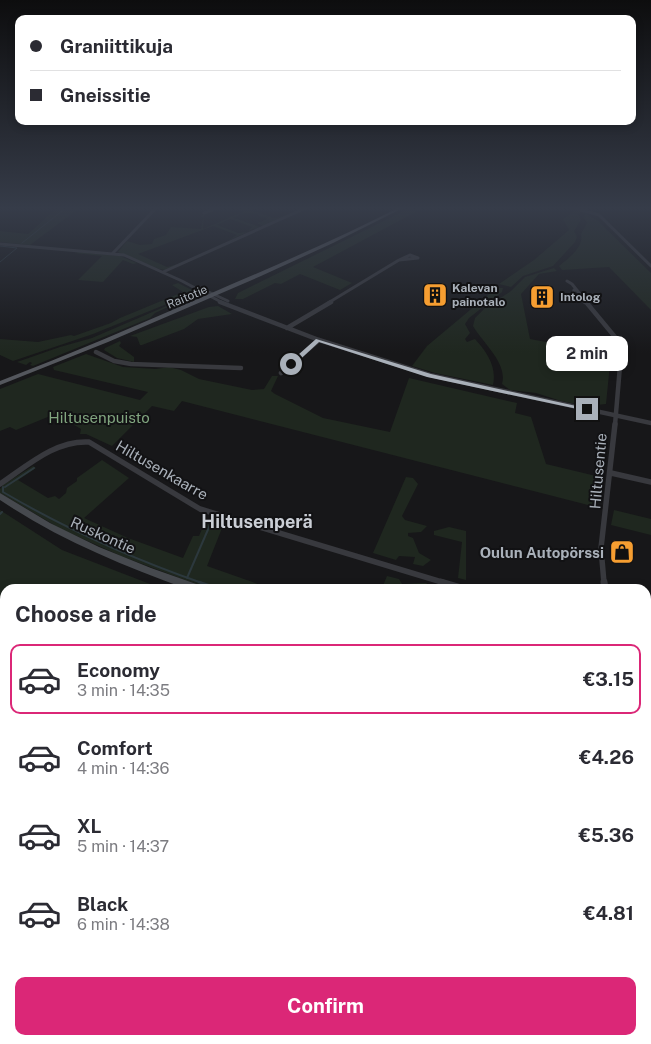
<!DOCTYPE html>
<meta charset="utf-8">
<style>
:root{--surface:#fff;--page:#f2f2f3;--text:#2b2b33;--muted:#7c7c81;--line:#e1e1e2;--accent:#db2777}
body{margin:0;font-family:"Public Sans",sans-serif;background:var(--page);color:var(--text);height:100vh;display:flex;flex-direction:column;font-size:19px;white-space:nowrap}
*{box-sizing:border-box;margin:0}
p{font-size:16px;color:var(--muted)}
.icon{flex:none;width:28px;height:28px;fill:none;stroke:currentColor;stroke-width:2;stroke-linecap:round;stroke-linejoin:round}
.map{position:relative;flex:1;overflow:hidden}
.sheet{position:absolute;left:0px;top:584px;width:651px;height:461px;display:flex;flex-direction:column;background:var(--surface);border-radius:15px 15px 0 0;box-shadow:0 2px 8px #0003}
.sheet>*{flex:none}
.hud{position:absolute;left:15px;top:15px;width:621px;height:110px;border-radius:10px;box-shadow:0 2px 8px #0003;display:grid;align-content:center;height:110px;padding:0 15px;background:var(--surface)}
.end{position:absolute;width:22px;height:22px;margin:-11px;border:6px solid #a9b0b9;background:#111;box-shadow:0 0 0 2px #111}
.from{border-radius:50%}
.bubble{position:absolute;height:35px;border-radius:10px;background:var(--surface);box-shadow:0 2px 8px #0003;font-size:16px;font-weight:700;line-height:35px;text-align:center}
.hud b{display:flex;align-items:center;gap:18px;height:48px;font-size:19px}
.hud b+b{border-top:1px solid var(--line)}
.hud i{width:12px;height:12px;background:var(--text)}
ul{padding:0;list-style:none}
li{display:flex;align-items:center;gap:15px;height:70px;margin:0 10px 8px;padding:0 5px;border:2px solid transparent;border-radius:10px}
li div{flex:1}
li b{display:block;font-size:19px}
li em{font-style:normal;font-weight:700}
li.selected{border-color:var(--accent)}
li>.icon{width:45px;height:45px;stroke-width:1.5}
h2{padding:0 15px;font-size:22px;line-height:60px}
.cta{display:flex;gap:10px;margin-top:auto;padding:10px 15px}
.cta a{flex:1;height:58px;border-radius:10px;background:var(--accent);color:#fff;font-size:20px;font-weight:700;line-height:58px;text-align:center}
.map>svg:first-child{display:block}
</style>
<div class="map">
<svg width="651" height="1044" viewBox="0 0 651 1044">
<rect width="100%" height="100%" fill="#171719"/>
<path fill="#1f271f" d="M58 207H81L30 245 0 242V231L28 234Z
M234 207 246 209 258 207 250 210 274 218 287 215 263 226 257 223 268 219C256 215 248 208 234 218L260 227 248 231 252 227 230 219 217 225 238 233 248 232 229 240 237 235 213 226 138 254 167 267 178 264 165 270 159 269 118 252 127 241 140 245 152 244 154 239 166 235 171 227 201 229 203 218 201 216 204 214 203 229 245 211Z
M412 207H425L313 267 352 283 340 290 300 274 281 284 275 283 243 299H235L238 293Z
M576 210 581 211 578 214 581 220 574 231 577 237 575 242 553 266 523 276 511 287 499 284 534 260 569 230 563 219Z
M585 213 598 221 651 273V310L609 267 562 270 559 266C569 258 584 247 581 234L587 223 584 218Z
M79 252 120 256 137 263 133 264 123 260 103 282 78 280 102 256 74 253Z
M554 268 557 271 539 274 521 294 530 339 611 354 606 404 586 406 561 401 536 393 510 390 502 384C508 363 482 342 473 326L475 318 485 308 511 291 525 277Z
M178 283 202 295 179 299 93 334 13 361 0 355V339L38 342 71 335 74 336 111 323 120 318 183 292 172 285Z
M499 288H503L502 292 469 318 465 324 470 333 465 339 467 342 475 339C487 352 497 367 493 385L435 373 412 366 427 346 494 290Z
M178 301H181L155 313 150 318 33 366 30 365 32 363 30 362 26 365 17 362 60 347 92 338Z
M218 306 232 314 198 319 184 329 142 345H140L137 337 130 336 209 307Z
M120 341 121 343 119 346 134 357V362L117 358 104 350 105 348Z
M86 354 123 367 156 369 169 367 181 370 199 379 252 390 264 389 272 376H278L271 391 275 394 323 418 390 432 409 378 517 403 515 413 531 417 546 464 596 476 592 506 182 401 174 411 152 406 112 446 86 434H80L81 429 55 414 16 430 10 427 0 431V389L38 374 140 400 148 392 54 370 53 367Z
M102 460 129 478 84 518 128 538 183 558 193 536H199L205 522 201 519 202 516 224 523 207 566 272 589H211L185 580 121 556 61 529 0 493V489L3 485 33 466 36 468 18 480 48 498 55 496 59 499 66 493 67 488 77 481V478Z
M406 477 413 478 418 484 402 516 405 520 427 526 421 532 408 533V536L413 538 419 553 431 560 423 566 413 564 415 557 399 556 396 560 373 553Z
M0 510 62 550 163 589H5V722L0 709Z
M614 510 651 519V535L611 525Z
M449 527 466 531V580L458 578 462 542 434 535V531Z
M387 576 399 579 402 584 426 583 431 587 382 588Z
M0 743 5 752V1040H276L269 1044H0Z
M646 761 651 762V962L646 959V812L649 811 646 803Z
M646 982 651 984V1044H338L317 1040H646Z"/>
<path fill="#2c383d" d="M276 1040H317L338 1044H269Z"/>
<g fill="none" stroke-linecap="round" stroke-linejoin="round">
<path stroke="#2c383d" stroke-width="1" d="M22 243 67 207
M0 246 17 248 0 262"/>
<path stroke="#2c383d" stroke-width="2" d="M3 487V492C66 529 133 559 202 583
M5 487 34 468
M0 514 2 512
M187 578 213 518"/>
<path stroke="#2c383d" stroke-width="2.5" d="M199 582 220 589
M0 605 5 604
M0 696 5 694"/>
<path stroke="#2c383d" stroke-width="3" d="M0 787 5 786
M646 852 651 842
M0 879 5 883
M0 971 5 972
M555 1044 557 1040"/>
<path stroke="#38393e" stroke-width="3" d="M571 207 599 215 651 266
M204 213 219 207
M0 244 124 255 182 281 223 303
M113 253 157 207
M410 255 418 258 399 260Z
M163 272 308 207
M567 281 572 284 587 303
M200 288 228 301
M577 290H574L573 295 587 303
M328 303 399 260"/>
<path stroke="#38393e" stroke-width="4.5" d="M220 302 319 340 430 375 651 423
M585 302 587 303
M586 302 615 337 621 354 615 425
M287 328 331 302
M96 352 114 361 131 364 241 368
M281 373 319 340"/>
<path stroke="#38393e" stroke-width="5.5" d="M611 473 651 482
M0 484C27 466 55 440 89 442L200 509 445 583
M604 583 601 548 615 424"/>
<path stroke="#38393e" stroke-width="7" d="M441 582 465 589
M604 582 605 589
M646 611 651 612"/>
<path fill="#46494e" fill-rule="evenodd" d="M0 493 50 523 99 547 151 568 202 586 204 589H187C121 565 58 539 0 500Z
M646 736 651 738V750L646 748Z"/>
<path fill="#54575d" fill-rule="evenodd" d="M400 207H405L333 243 261 276 108 342 0 385V381C70 354 138 325 207 295 272 267 337 239 400 207Z"/>
</g>
<linearGradient id="sky" x2="0" y2="1"><stop stop-color="#0d0d0e"/><stop offset="0.59" stop-color="#363c49"/><stop offset="1" stop-color="#363c49" stop-opacity="0"/></linearGradient>
<rect width="651" height="353" fill="url(#sky)"/>
<path fill="#a9b0b9" d="M316 339 431 374 590 409 587 411 427 377 319 342 293 366H289V363Z"/>
<defs>
<symbol id="building-square" viewBox="-11 -11 22 22"><rect x="-9" y="-9" width="18" height="18" rx="4" fill="#f69e31" stroke="#121214"/><path d="M-4-6H4V6H1V3H-1V6H-4ZM-2.5-4.3h1.7v1.8h-1.7ZM.8-4.3h1.7v1.8H.8ZM-2.5-1h1.7V.8h-1.7ZM.8-1h1.7V.8H.8Z" fill="#111"/></symbol>
<symbol id="shop-square" viewBox="-11 -11 22 22"><rect x="-9" y="-9" width="18" height="18" rx="4" fill="#f69e31" stroke="#121214"/><path d="M-5-2.5h2.3a2.7 3.5 0 0 1 5.4 0H5L5.5 6h-11ZM-1.5-2.5h3a1.5 2.3 0 0 0-3 0Z" fill="#111"/></symbol>
</defs>
<g fill-rule="evenodd">
<use href="#building-square" x="421" y="281" width="28" height="28"/>
<use href="#building-square" x="528" y="283" width="28" height="28"/>
<use href="#shop-square" x="608" y="538" width="28" height="28"/>
</g>
<g text-anchor="middle" dominant-baseline="central" stroke-width="4" stroke-linejoin="round" paint-order="stroke">
<g font-size="12" font-weight="bold" fill="#a9b0b9" stroke="#121214" text-anchor="start">
<text x="452" y="288">Kalevan<tspan x="452" dy="14">painotalo</tspan></text>
<text x="560" y="297">Intolog</text>
</g>
<g font-size="12" fill="#a9b0b9" stroke="#121214">
<text transform="translate(187 297) rotate(-23)">Raitotie</text>
</g>
<g font-size="15" fill="#81a57f" stroke="#121214">
<text x="99" y="417">Hiltusenpuisto</text>
</g>
<g font-size="15" fill="#a9b0b9" stroke="#121214">
<text transform="translate(162 470) rotate(30)">Hiltusenkaarre</text>
<text transform="translate(598 471) rotate(-85)">Hiltusentie</text>
<text transform="translate(103 535) rotate(24)">Ruskontie</text>
</g>
<g font-size="15" font-weight="bold" fill="#a9b0b9" stroke="#121214" text-anchor="end">
<text x="604" y="552">Oulun Autopörssi</text>
</g>
<g font-size="18" font-weight="bold" fill="#caced5" stroke="#121214">
<text x="257" y="521">Hiltusenperä</text>
</g>
</g>
</svg>
<i class="end from" style="left:291px;top:364px"></i>
<i class="end" style="left:587px;top:409px"></i>
<div class="bubble" style="left:546px;top:336px;width:82px">2 min</div>
<div class="hud">
<b><i class="from"></i>Graniittikuja</b>
<b><i></i>Gneissitie</b>
</div>
<section class="sheet">
<h2>Choose a ride</h2>
<ul>
<li class="selected"><svg class="icon" aria-label="car" viewBox="0 0 24 24"><path d="M5 17H2v-5l4-1 3-4h7l3 4 3 1v5h-3M9 17h6M6 11h13"/><circle cx="7" cy="17" r="2"/><circle cx="17" cy="17" r="2"/></svg><div><b>Economy</b><p>3 min · 14:35</p></div><em>€3.15</em></li>
<li><svg class="icon" aria-label="car" viewBox="0 0 24 24"><path d="M5 17H2v-5l4-1 3-4h7l3 4 3 1v5h-3M9 17h6M6 11h13"/><circle cx="7" cy="17" r="2"/><circle cx="17" cy="17" r="2"/></svg><div><b>Comfort</b><p>4 min · 14:36</p></div><em>€4.26</em></li>
<li><svg class="icon" aria-label="car" viewBox="0 0 24 24"><path d="M5 17H2v-5l4-1 3-4h7l3 4 3 1v5h-3M9 17h6M6 11h13"/><circle cx="7" cy="17" r="2"/><circle cx="17" cy="17" r="2"/></svg><div><b>XL</b><p>5 min · 14:37</p></div><em>€5.36</em></li>
<li><svg class="icon" aria-label="car" viewBox="0 0 24 24"><path d="M5 17H2v-5l4-1 3-4h7l3 4 3 1v5h-3M9 17h6M6 11h13"/><circle cx="7" cy="17" r="2"/><circle cx="17" cy="17" r="2"/></svg><div><b>Black</b><p>6 min · 14:38</p></div><em>€4.81</em></li>
</ul>
<div class="cta"><a>Confirm</a></div>
</section>
</div>
